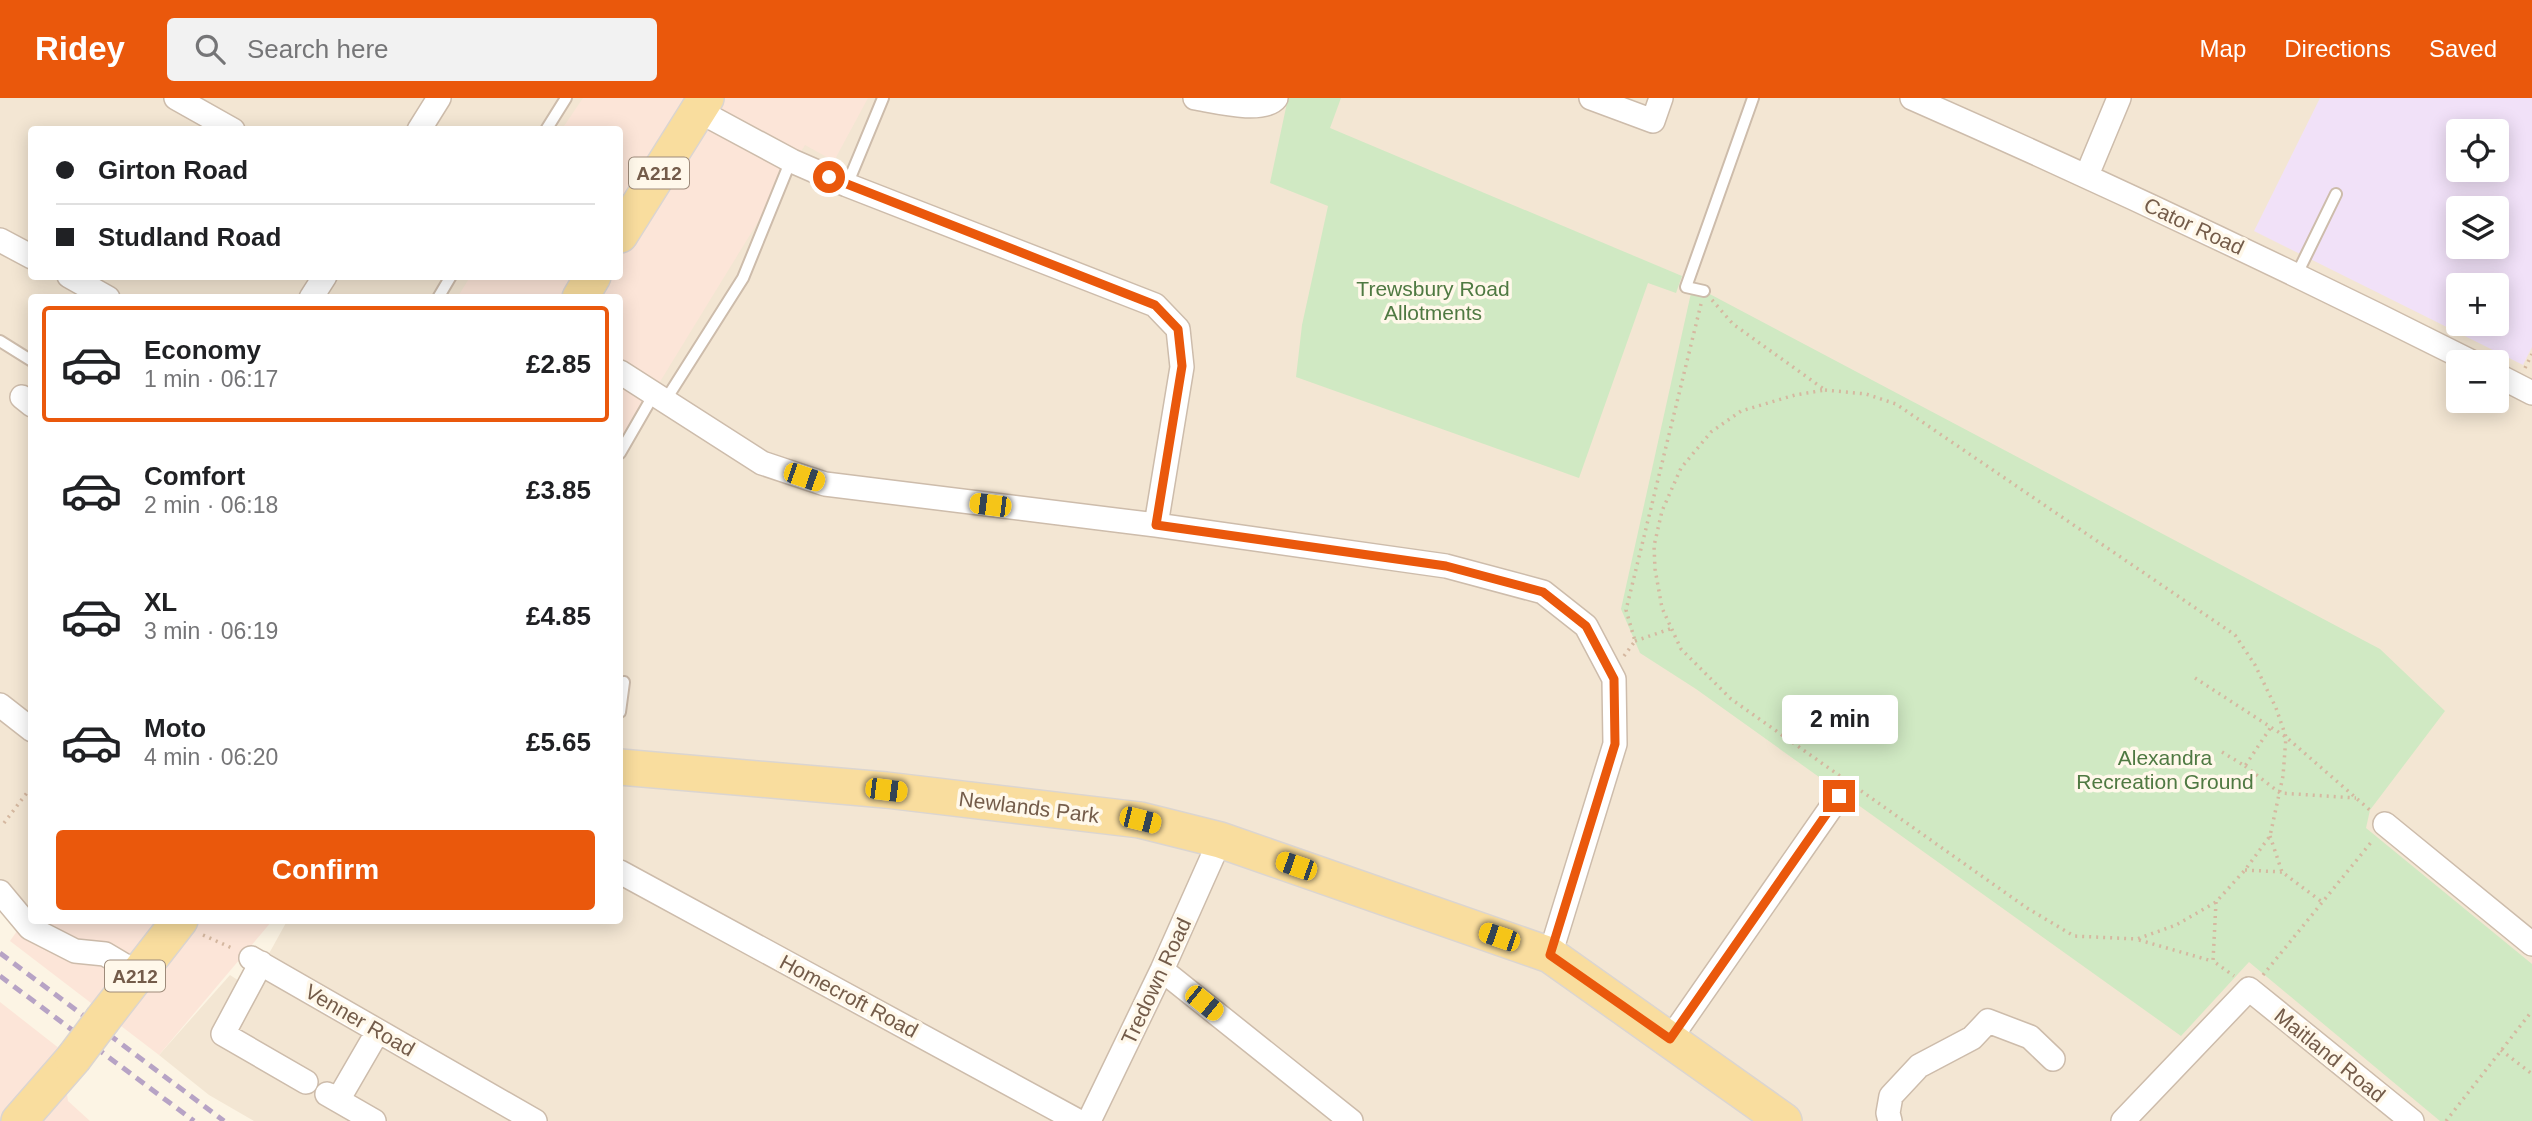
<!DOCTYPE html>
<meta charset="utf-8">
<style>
:root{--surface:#fff;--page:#f2f2f2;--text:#202124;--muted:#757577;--line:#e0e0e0;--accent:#ea580c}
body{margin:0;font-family:Helvetica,sans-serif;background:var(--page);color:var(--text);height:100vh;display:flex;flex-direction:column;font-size:26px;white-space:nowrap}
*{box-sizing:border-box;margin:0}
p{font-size:23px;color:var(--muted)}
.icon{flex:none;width:38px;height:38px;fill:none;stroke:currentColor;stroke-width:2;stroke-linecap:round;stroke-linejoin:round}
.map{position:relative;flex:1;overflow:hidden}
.side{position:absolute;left:28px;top:196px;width:595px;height:630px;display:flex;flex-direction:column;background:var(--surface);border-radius:7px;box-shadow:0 4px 18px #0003}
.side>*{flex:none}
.hud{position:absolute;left:28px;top:28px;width:595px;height:154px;border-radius:7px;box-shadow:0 4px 18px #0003;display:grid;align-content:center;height:154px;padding:0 28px;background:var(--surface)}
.fabs{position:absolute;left:2446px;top:21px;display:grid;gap:14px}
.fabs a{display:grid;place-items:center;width:63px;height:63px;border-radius:7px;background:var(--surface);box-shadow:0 4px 18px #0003;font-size:35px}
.end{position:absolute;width:32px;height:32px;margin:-16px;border:9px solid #ea580c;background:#fff;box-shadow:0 0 0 4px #fff}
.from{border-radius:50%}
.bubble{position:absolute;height:49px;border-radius:7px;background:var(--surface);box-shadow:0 4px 18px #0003;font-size:23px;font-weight:800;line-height:49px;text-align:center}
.car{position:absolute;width:21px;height:42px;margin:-21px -10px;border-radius:9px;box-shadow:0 0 5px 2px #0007;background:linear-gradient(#f5c518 24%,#345 0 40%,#f5c518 0 76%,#345 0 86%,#f5c518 0)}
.hud b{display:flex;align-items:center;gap:24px;height:66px;font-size:26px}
.hud b+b{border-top:2px solid var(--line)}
.hud i{width:18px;height:18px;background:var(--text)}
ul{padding:12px 0 0;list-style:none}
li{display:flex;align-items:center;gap:21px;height:116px;margin:0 14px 10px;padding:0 14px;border:4px solid transparent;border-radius:7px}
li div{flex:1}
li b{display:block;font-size:26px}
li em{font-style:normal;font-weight:800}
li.active{border-color:var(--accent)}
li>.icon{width:63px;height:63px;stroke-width:1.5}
.cta{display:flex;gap:14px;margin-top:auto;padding:14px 28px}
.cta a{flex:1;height:80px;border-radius:7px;background:var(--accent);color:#fff;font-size:28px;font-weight:800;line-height:80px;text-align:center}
header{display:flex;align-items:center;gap:42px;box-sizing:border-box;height:98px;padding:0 35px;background:var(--accent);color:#fff}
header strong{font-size:33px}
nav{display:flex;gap:38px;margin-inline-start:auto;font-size:24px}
.search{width:490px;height:63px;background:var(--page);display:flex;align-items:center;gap:18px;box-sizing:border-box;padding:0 24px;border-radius:7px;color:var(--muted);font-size:26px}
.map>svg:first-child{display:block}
</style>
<header>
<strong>Ridey</strong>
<div class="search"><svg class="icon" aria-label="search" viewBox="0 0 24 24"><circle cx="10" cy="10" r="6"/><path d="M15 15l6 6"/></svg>Search here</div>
<nav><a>Map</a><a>Directions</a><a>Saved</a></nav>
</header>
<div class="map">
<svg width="2532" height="1023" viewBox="0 0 2532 1023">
<rect width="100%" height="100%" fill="#fcf4e4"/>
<path fill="#f3e6d3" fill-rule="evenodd" d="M0 0H680L620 32H32V178L560 179 546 200H32L31 812 0 793Z
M725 0H2532V1023H254L209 997 159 957 230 877 250 890 287 823 620 822V200ZM2459 33H2497V72H2459ZM2459 110H2497V149H2459ZM2459 187H2497V226H2459ZM2459 264H2497V303H2459Z"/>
<path fill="#fce5d8" d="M583 0H868L834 63 805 47 620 349V200H457L470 179 620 178V32L562 31Z
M31 813 32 822 272 823 159 957 10 843Z
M0 904 60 951 68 1003 90 1023H0Z"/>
<path fill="#f1e1f8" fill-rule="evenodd" d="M2320 0H2532V249L2523 267 2254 133ZM2459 33H2497V72H2459ZM2459 110H2497V149H2459ZM2459 187H2497V226H2459Z"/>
<path fill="#d0e9c3" d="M1288 0H1341L1330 30 1682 178 1676 195 1648 185 1579 380 1296 279 1302 227 1328 108 1270 85Z
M1704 193 2380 551 2445 613 2370 712 2366 730 2532 866V1023H2440L2249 864 2181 938 1696 591 1640 555 1621 511 1691 195Z"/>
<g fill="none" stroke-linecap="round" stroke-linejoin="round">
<defs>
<path id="lane" d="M546 32 566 0
M847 87 883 0
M2297 176 2336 96
M1704 193 1686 189 1753 0
M438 200 451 178
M0 243 32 263
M665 303 743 180 791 62
M620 355 654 296
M620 614 624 584"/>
<path id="street" d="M176 0 233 32
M1195 0C1214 3 1264 16 1276 0
M1591 0 1653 23 1661 0
M1912 0C2101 83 2287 171 2472 264
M699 13 792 63 847 87 1155 207 1178 231 1182 269 1156 427
M419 32 439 0
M2087 77 2119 0
M0 142 32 159
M69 178 108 200
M311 200 325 178
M620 274 762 365 825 386 1156 427 1446 468 1543 494 1586 528 1614 581 1615 646 1550 857
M2497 277 2532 295
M22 299 32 307
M0 607 32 632
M2385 726 2532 846
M620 774 1078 1023
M0 794 30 830 75 853 105 856 137 875
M251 860 535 1023
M261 865 223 936 306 984
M1162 872 1351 1023
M1670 941 1839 698
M327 996 374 1023
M338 1002 378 933
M1089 1023 1162 872 1220 742
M1890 1023 1888 1015 1891 998 1919 968 1972 940 1988 923 2030 939 2053 961
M2123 1023 2249 891 2412 1023"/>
<path id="primary" d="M620 137 706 0
M580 200 593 178
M620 669 886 692 1140 722 1220 742 1550 857 1784 1023
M103 921 180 822
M19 1023 73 961"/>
</defs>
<use href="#lane" stroke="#cdbcab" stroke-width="14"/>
<use href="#street" stroke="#cdbcab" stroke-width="26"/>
<use href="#primary" stroke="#dbd5d0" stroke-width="38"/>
<path stroke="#d5b8a0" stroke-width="3.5" stroke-dasharray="2 5" stroke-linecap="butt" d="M1712 202 1733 226 1825 292
M2525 270 2532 256
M1825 292 1866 296 1896 306 2235 537 2255 567 2276 610 2286 639 2283 678 2270 738 2245 772 2216 804 2176 827 2137 841 2074 838 2027 810 1731 601 1681 551 1662 510 1655 471 1654 448 1662 413 1681 370 1711 334 1741 313 1795 297Z
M1635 543 1670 531
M1624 558 1635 543 1626 512 1701 206
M2195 580 2286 639 2371 713
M2222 654 2245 668 2271 629
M2245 668 2280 695 2356 700
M4 725 32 688
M2270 738 2282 774 2322 804
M2245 772 2282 774
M2216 804 2213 863 2234 878
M203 837 234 851
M2139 842 2212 863
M2263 877 2373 742
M2501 952 2532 976
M2446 1023 2532 913"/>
<use href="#lane" stroke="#fff" stroke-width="10"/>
<use href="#street" stroke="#fff" stroke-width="23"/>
<use href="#primary" stroke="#f9dd9e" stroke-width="35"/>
<path stroke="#b7a3c5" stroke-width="5" stroke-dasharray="10 7" stroke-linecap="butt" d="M0 855 224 1023
M0 878 194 1023"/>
<defs>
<path id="primary-bridge" d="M73 961 103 921"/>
</defs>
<use href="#primary-bridge" stroke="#dbd5d0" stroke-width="38" stroke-linecap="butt"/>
<use href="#primary-bridge" stroke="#f9dd9e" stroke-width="35"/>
</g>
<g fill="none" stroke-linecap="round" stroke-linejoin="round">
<path stroke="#ea580c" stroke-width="9" d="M829 79 1155 207 1178 231 1182 268 1156 427 1446 468 1543 494 1586 528 1614 581 1615 646 1550 857 1670 941 1839 698"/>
</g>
<g text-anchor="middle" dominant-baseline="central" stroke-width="7" stroke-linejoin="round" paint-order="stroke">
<g fill="#fff8ea" stroke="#9e8b7a" stroke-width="2">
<rect x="629" y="59.5" width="60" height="31" rx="5"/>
<rect x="105" y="862.5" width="60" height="31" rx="5"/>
</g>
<g font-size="19" font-weight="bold" fill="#745c4a">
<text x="659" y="75">A212</text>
<text x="135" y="878">A212</text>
</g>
<g font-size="21" fill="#745c4a" stroke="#fff8ea">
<text transform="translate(2194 128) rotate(25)">Cator Road</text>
<text transform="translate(1029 709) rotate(7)">Newlands Park</text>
<text transform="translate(1156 883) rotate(-65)">Tredown Road</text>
<text transform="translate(849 898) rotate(28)">Homecroft Road</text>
<text transform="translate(360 922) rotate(30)">Venner Road</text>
<text transform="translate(2330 957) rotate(39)">Maitland Road</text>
</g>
<g font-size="21" fill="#4f7942" stroke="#fff8ea">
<text x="1433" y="190">Trewsbury Road<tspan x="1433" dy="24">Allotments</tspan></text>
<text x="2165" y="659">Alexandra<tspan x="2165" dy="24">Recreation Ground</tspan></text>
</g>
</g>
</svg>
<div class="fabs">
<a><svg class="icon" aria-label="locate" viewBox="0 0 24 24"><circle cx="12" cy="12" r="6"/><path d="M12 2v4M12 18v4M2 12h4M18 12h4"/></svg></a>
<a><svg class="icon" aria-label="layers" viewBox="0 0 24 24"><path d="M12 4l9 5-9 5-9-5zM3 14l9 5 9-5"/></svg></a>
<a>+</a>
<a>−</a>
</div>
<i class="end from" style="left:829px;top:79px"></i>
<i class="end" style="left:1839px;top:698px"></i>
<div class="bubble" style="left:1782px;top:597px;width:116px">2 min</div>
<i class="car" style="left:804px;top:379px;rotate:109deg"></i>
<i class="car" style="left:990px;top:407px;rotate:277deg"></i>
<i class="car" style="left:886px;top:692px;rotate:97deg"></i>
<i class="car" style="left:1140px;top:722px;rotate:104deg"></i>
<i class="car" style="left:1296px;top:768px;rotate:289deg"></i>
<i class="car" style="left:1499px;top:839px;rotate:289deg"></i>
<i class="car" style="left:1204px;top:905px;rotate:129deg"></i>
<div class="hud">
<b><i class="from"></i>Girton Road</b>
<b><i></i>Studland Road</b>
</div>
<section class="side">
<ul>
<li class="active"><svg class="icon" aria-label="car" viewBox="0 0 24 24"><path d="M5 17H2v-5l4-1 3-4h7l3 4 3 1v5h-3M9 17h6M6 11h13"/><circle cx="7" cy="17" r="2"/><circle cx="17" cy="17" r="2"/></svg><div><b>Economy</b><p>1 min · 06:17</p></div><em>£2.85</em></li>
<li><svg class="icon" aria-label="car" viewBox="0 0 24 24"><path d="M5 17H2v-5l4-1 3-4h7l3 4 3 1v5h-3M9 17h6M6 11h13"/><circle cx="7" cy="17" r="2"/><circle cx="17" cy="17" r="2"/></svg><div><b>Comfort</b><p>2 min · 06:18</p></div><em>£3.85</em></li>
<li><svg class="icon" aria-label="car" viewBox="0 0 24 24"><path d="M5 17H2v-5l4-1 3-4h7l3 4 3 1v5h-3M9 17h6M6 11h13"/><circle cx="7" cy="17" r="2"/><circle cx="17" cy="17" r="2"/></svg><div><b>XL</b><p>3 min · 06:19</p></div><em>£4.85</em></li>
<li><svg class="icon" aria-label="car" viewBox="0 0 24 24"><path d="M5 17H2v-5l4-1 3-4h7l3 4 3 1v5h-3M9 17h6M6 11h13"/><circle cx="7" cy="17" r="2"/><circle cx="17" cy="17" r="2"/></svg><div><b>Moto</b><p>4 min · 06:20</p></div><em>£5.65</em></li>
</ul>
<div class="cta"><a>Confirm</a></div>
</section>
</div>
